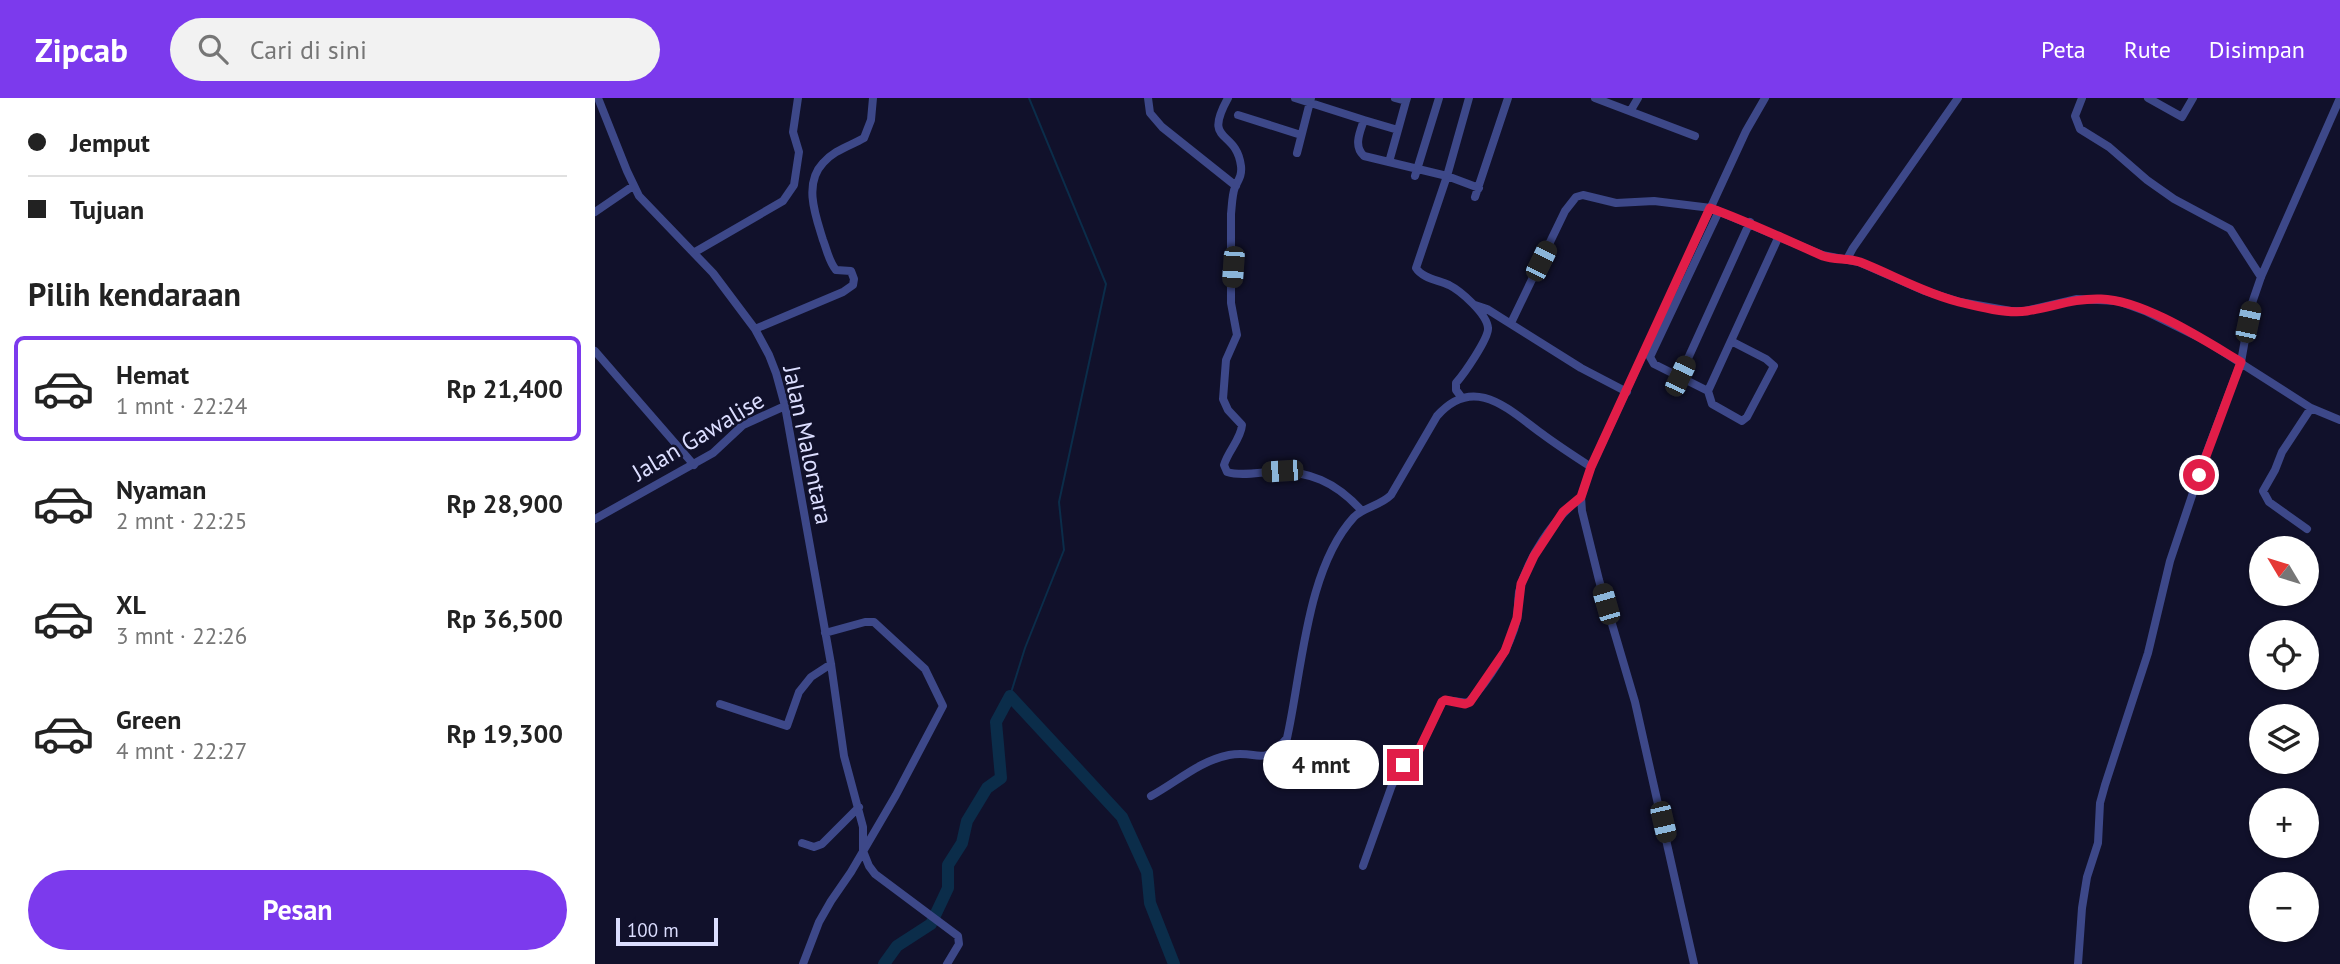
<!DOCTYPE html>
<html lang="id">
<meta charset="utf-8">
<style>
:root{--surface:#fff;--page:#f2f2f2;--text:#222;--muted:#767676;--line:#e0e0e0;--accent:#7c3aed}
body{margin:0;font-family:"PT Sans",sans-serif;background:var(--page);color:var(--text);height:100vh;display:flex;flex-direction:column;font-size:26px;white-space:nowrap}
*{box-sizing:border-box;margin:0}
p{font-size:23px;color:var(--muted)}
.icon{flex:none;width:38px;height:38px;fill:none;stroke:currentColor;stroke-width:2;stroke-linecap:round;stroke-linejoin:round}
.map{position:relative;flex:1;overflow:hidden}
.details{display:flex;flex-direction:column;background:var(--surface);width:595px}
.details>*{flex:none}
.hud{display:grid;align-content:center;height:154px;padding:0 28px;background:var(--surface)}
.needle{width:46px;rotate:308deg}
.controls{position:absolute;left:1654px;top:438px;display:grid;gap:14px}
.controls a{display:grid;place-items:center;width:70px;height:70px;border-radius:50%;background:var(--surface);box-shadow:0 2px 5px #0004;font-size:35px}
.scale{position:absolute;left:21px;bottom:18px;width:102px;box-sizing:border-box;padding-left:7px;border:4px solid #dcdeff;border-top:0;font-size:19px;line-height:24px;white-space:nowrap;color:#dcdeff;-webkit-text-stroke:5px #11112b;paint-order:stroke}
.end{position:absolute;width:32px;height:32px;margin:-16px;border:9px solid #e11d48;background:#fff;box-shadow:0 0 0 4px #fff}
.from{border-radius:50%}
.bubble{position:absolute;height:49px;border-radius:24px;background:var(--surface);box-shadow:0 2px 5px #0004;font-size:23px;font-weight:600;line-height:49px;text-align:center}
.car{position:absolute;width:21px;height:42px;margin:-21px -10px;border-radius:9px;box-shadow:0 0 5px 2px #0007;background:linear-gradient(#222 24%,#8ab4d8 0 40%,#222 0 76%,#8ab4d8 0 86%,#222 0)}
.hud b{display:flex;align-items:center;gap:24px;height:66px;font-size:26px}
.hud b+b{border-top:2px solid var(--line)}
.hud i{width:18px;height:18px;background:var(--text)}
ul{padding:0;list-style:none}
li{display:flex;align-items:center;gap:21px;height:105px;margin:0 14px 10px;padding:0 14px;border:4px solid transparent;border-radius:10px}
li div{flex:1}
li b{display:block;font-size:26px}
li em{font-style:normal;font-weight:600}
li.current{border-color:var(--accent)}
li>.icon{width:63px;height:63px;stroke-width:1.5}
h2{padding:0 28px;font-size:32px;line-height:84px}
.primary-button{display:flex;gap:14px;margin-top:auto;padding:14px 28px}
.primary-button a{flex:1;height:80px;border-radius:42px;background:var(--accent);color:#fff;font-size:28px;font-weight:600;line-height:80px;text-align:center}
header{display:flex;align-items:center;gap:42px;box-sizing:border-box;height:98px;padding:0 35px;background:var(--accent);color:#fff}
header strong{font-size:33px}
nav{display:flex;gap:38px;margin-inline-start:auto;font-size:24px}
.search{width:490px;height:63px;background:var(--page);display:flex;align-items:center;gap:18px;box-sizing:border-box;padding:0 24px;border-radius:38px;color:var(--muted);font-size:26px}
main{display:flex;flex:1;min-height:0}
.map>svg:first-child{display:block}
</style>
<header>
<strong>Zipcab</strong>
<div class="search"><svg class="icon" aria-label="search" viewBox="0 0 24 24"><circle cx="10" cy="10" r="6"/><path d="M15 15l6 6"/></svg>Cari di sini</div>
<nav><a>Peta</a><a>Rute</a><a>Disimpan</a></nav>
</header>
<main>
<section class="details">
<div class="hud">
<b><i class="from"></i>Jemput</b>
<b><i></i>Tujuan</b>
</div>
<h2>Pilih kendaraan</h2>
<ul>
<li class="current"><svg class="icon" aria-label="car" viewBox="0 0 24 24"><path d="M5 17H2v-5l4-1 3-4h7l3 4 3 1v5h-3M9 17h6M6 11h13"/><circle cx="7" cy="17" r="2"/><circle cx="17" cy="17" r="2"/></svg><div><b>Hemat</b><p>1 mnt · 22:24</p></div><em>Rp 21,400</em></li>
<li><svg class="icon" aria-label="car" viewBox="0 0 24 24"><path d="M5 17H2v-5l4-1 3-4h7l3 4 3 1v5h-3M9 17h6M6 11h13"/><circle cx="7" cy="17" r="2"/><circle cx="17" cy="17" r="2"/></svg><div><b>Nyaman</b><p>2 mnt · 22:25</p></div><em>Rp 28,900</em></li>
<li><svg class="icon" aria-label="car" viewBox="0 0 24 24"><path d="M5 17H2v-5l4-1 3-4h7l3 4 3 1v5h-3M9 17h6M6 11h13"/><circle cx="7" cy="17" r="2"/><circle cx="17" cy="17" r="2"/></svg><div><b>XL</b><p>3 mnt · 22:26</p></div><em>Rp 36,500</em></li>
<li><svg class="icon" aria-label="car" viewBox="0 0 24 24"><path d="M5 17H2v-5l4-1 3-4h7l3 4 3 1v5h-3M9 17h6M6 11h13"/><circle cx="7" cy="17" r="2"/><circle cx="17" cy="17" r="2"/></svg><div><b>Green</b><p>4 mnt · 22:27</p></div><em>Rp 19,300</em></li>
</ul>
<div class="primary-button"><a>Pesan</a></div>
</section>
<div class="map">
<svg width="1745" height="866" viewBox="0 0 1745 866">
<rect width="100%" height="100%" fill="#11112b"/>
<g fill="none" stroke-linecap="round" stroke-linejoin="round">
<path stroke="#0b2d4a" stroke-width="2" d="M415 598 430 550 469 452 464 404 511 186 434 0"/>
<path stroke="#0b2d4a" stroke-width="12" d="M289 866 302 848 336 826 353 790V767L367 745 372 723 392 690 406 680 401 624 415 598 527 719 552 774 555 805 579 866"/>
<path stroke="#3d4889" stroke-width="8" d="M3 0 32 73 44 98 118 175 160 231 174 257 181 275 190 308 236 566 249 658 268 729V753L274 768 280 776 363 838 364 846 352 866
M553 0 555 15 567 29 641 88
M633 0C607 47 641 30 646 68 647 77 644 81 640 89 637 97 637 107 636 116V205L642 237 631 262 628 301 633 312 647 327C646 341 633 353 629 367L632 374C645 378 661 375 675 374 714 372 741 384 767 413
M700 0 769 22
M800 0 811 3 812 0
M1000 0 1100 38
M1487 0 1480 18 1485 31 1514 49 1552 82 1579 101 1635 131 1666 179
M1553 0 1587 19 1598 0
M811 3 803 32 769 22C765 34 758 48 769 58L852 78 884 90
M1036 12 1043 0
M643 17 706 37
M702 55 716 0
M794 64 803 32
M820 78 844 0
M880 99 913 0
M0 114 38 88
M100 154 188 103 199 87 204 54 198 34 203 0
M1252 161 1258 150 1363 0
M880 207 892 211 986 270 1032 294
M916 225 970 113 981 99 988 97 1021 105 1059 103 1116 110 1227 157 1264 164 1330 193 1365 204 1416 213H1430L1482 201 1523 203 1550 213 1611 243 1716 310 1745 322
M160 231 248 194 258 187 259 181 256 173 241 172C234 164 232 152 228 142 221 119 208 86 228 65 239 52 255 48 269 40L276 22 278 0
M1136 243 1171 261 1179 268 1152 319 1147 323 1117 306 1113 293 1184 138
M0 253 99 367
M1085 278 1155 124
M1113 293 1059 266 1055 259 1124 113
M867 300 861 292V285C869 276 894 240 893 230 892 216 866 193 854 187 843 182 827 180 821 170L852 78 874 0
M0 421 118 355 148 327 190 308
M1712 431 1674 404 1668 393 1680 372 1687 354 1716 310
M125 606 192 628 204 594 216 579 236 566
M556 698C582 684 604 663 634 657 664 651 666 671 692 640 707 574 711 471 759 419 769 409 785 408 796 397L842 318C879 276 913 311 946 335 962 347 979 358 996 369
M207 745 219 749 227 746 264 709
M768 768 797 687 808 667 824 652 847 604 850 602 873 605C893 583 915 551 922 521 923 512 923 503 924 494 933 458 958 422 986 399
M208 866 224 824 236 803 256 774 301 697 348 608 330 571 279 524H270L230 535
M1099 866 1040 604 1004 482 987 413 986 399 996 369 1151 33 1170 0
M1483 866 1487 810 1492 779 1503 745 1505 705 1510 687 1553 555 1575 463 1610 359 1646 264 1656 208 1666 179 1745 0"/>
</g>
<g fill="none" stroke-linecap="round" stroke-linejoin="round">
<path stroke="#e11d48" stroke-width="9" d="M808 667 824 652 847 604 850 602 870 606 875 604 910 553 922 520 926 486 939 458 968 414 986 399 996 369 1115 110C1154 124 1191 142 1228 158 1240 162 1253 160 1265 164 1298 177 1329 195 1364 204 1384 209 1412 216 1432 213 1458 209 1479 200 1506 201 1548 202 1609 242 1646 264L1604 377"/>
</g>
<g text-anchor="middle" dominant-baseline="central" stroke-width="5" stroke-linejoin="round" paint-order="stroke">
<g font-size="24" fill="#dcdeff" stroke="#11112b">
<text transform="translate(103 338) rotate(-31)">Jalan Gawalise</text>
<text transform="translate(213 347) rotate(78)">Jalan Malontara</text>
</g>
</g>
</svg>
<div class="controls">
<a><svg class="needle" viewBox="-14 -14 28 28"><path d="M0-13l5 13h-10z" fill="#e53935"/><path d="M0 13l5-13h-10z" fill="#767676"/></svg></a>
<a><svg class="icon" aria-label="locate" viewBox="0 0 24 24"><circle cx="12" cy="12" r="6"/><path d="M12 2v4M12 18v4M2 12h4M18 12h4"/></svg></a>
<a><svg class="icon" aria-label="layers" viewBox="0 0 24 24"><path d="M12 4l9 5-9 5-9-5zM3 14l9 5 9-5"/></svg></a>
<a>+</a>
<a>−</a>
</div>
<div class="scale">100 m</div>
<i class="end from" style="left:1604px;top:377px"></i>
<i class="end" style="left:808px;top:667px"></i>
<div class="bubble" style="left:668px;top:642px;width:116px">4 mnt</div>
<i class="car" style="left:946px;top:163px;rotate:26deg"></i>
<i class="car" style="left:638px;top:169px;rotate:184deg"></i>
<i class="car" style="left:1653px;top:224px;rotate:12deg"></i>
<i class="car" style="left:1085px;top:278px;rotate:25deg"></i>
<i class="car" style="left:687px;top:373px;rotate:266deg"></i>
<i class="car" style="left:1011px;top:506px;rotate:344deg"></i>
<i class="car" style="left:1068px;top:724px;rotate:167deg"></i>
</div>
</main>
